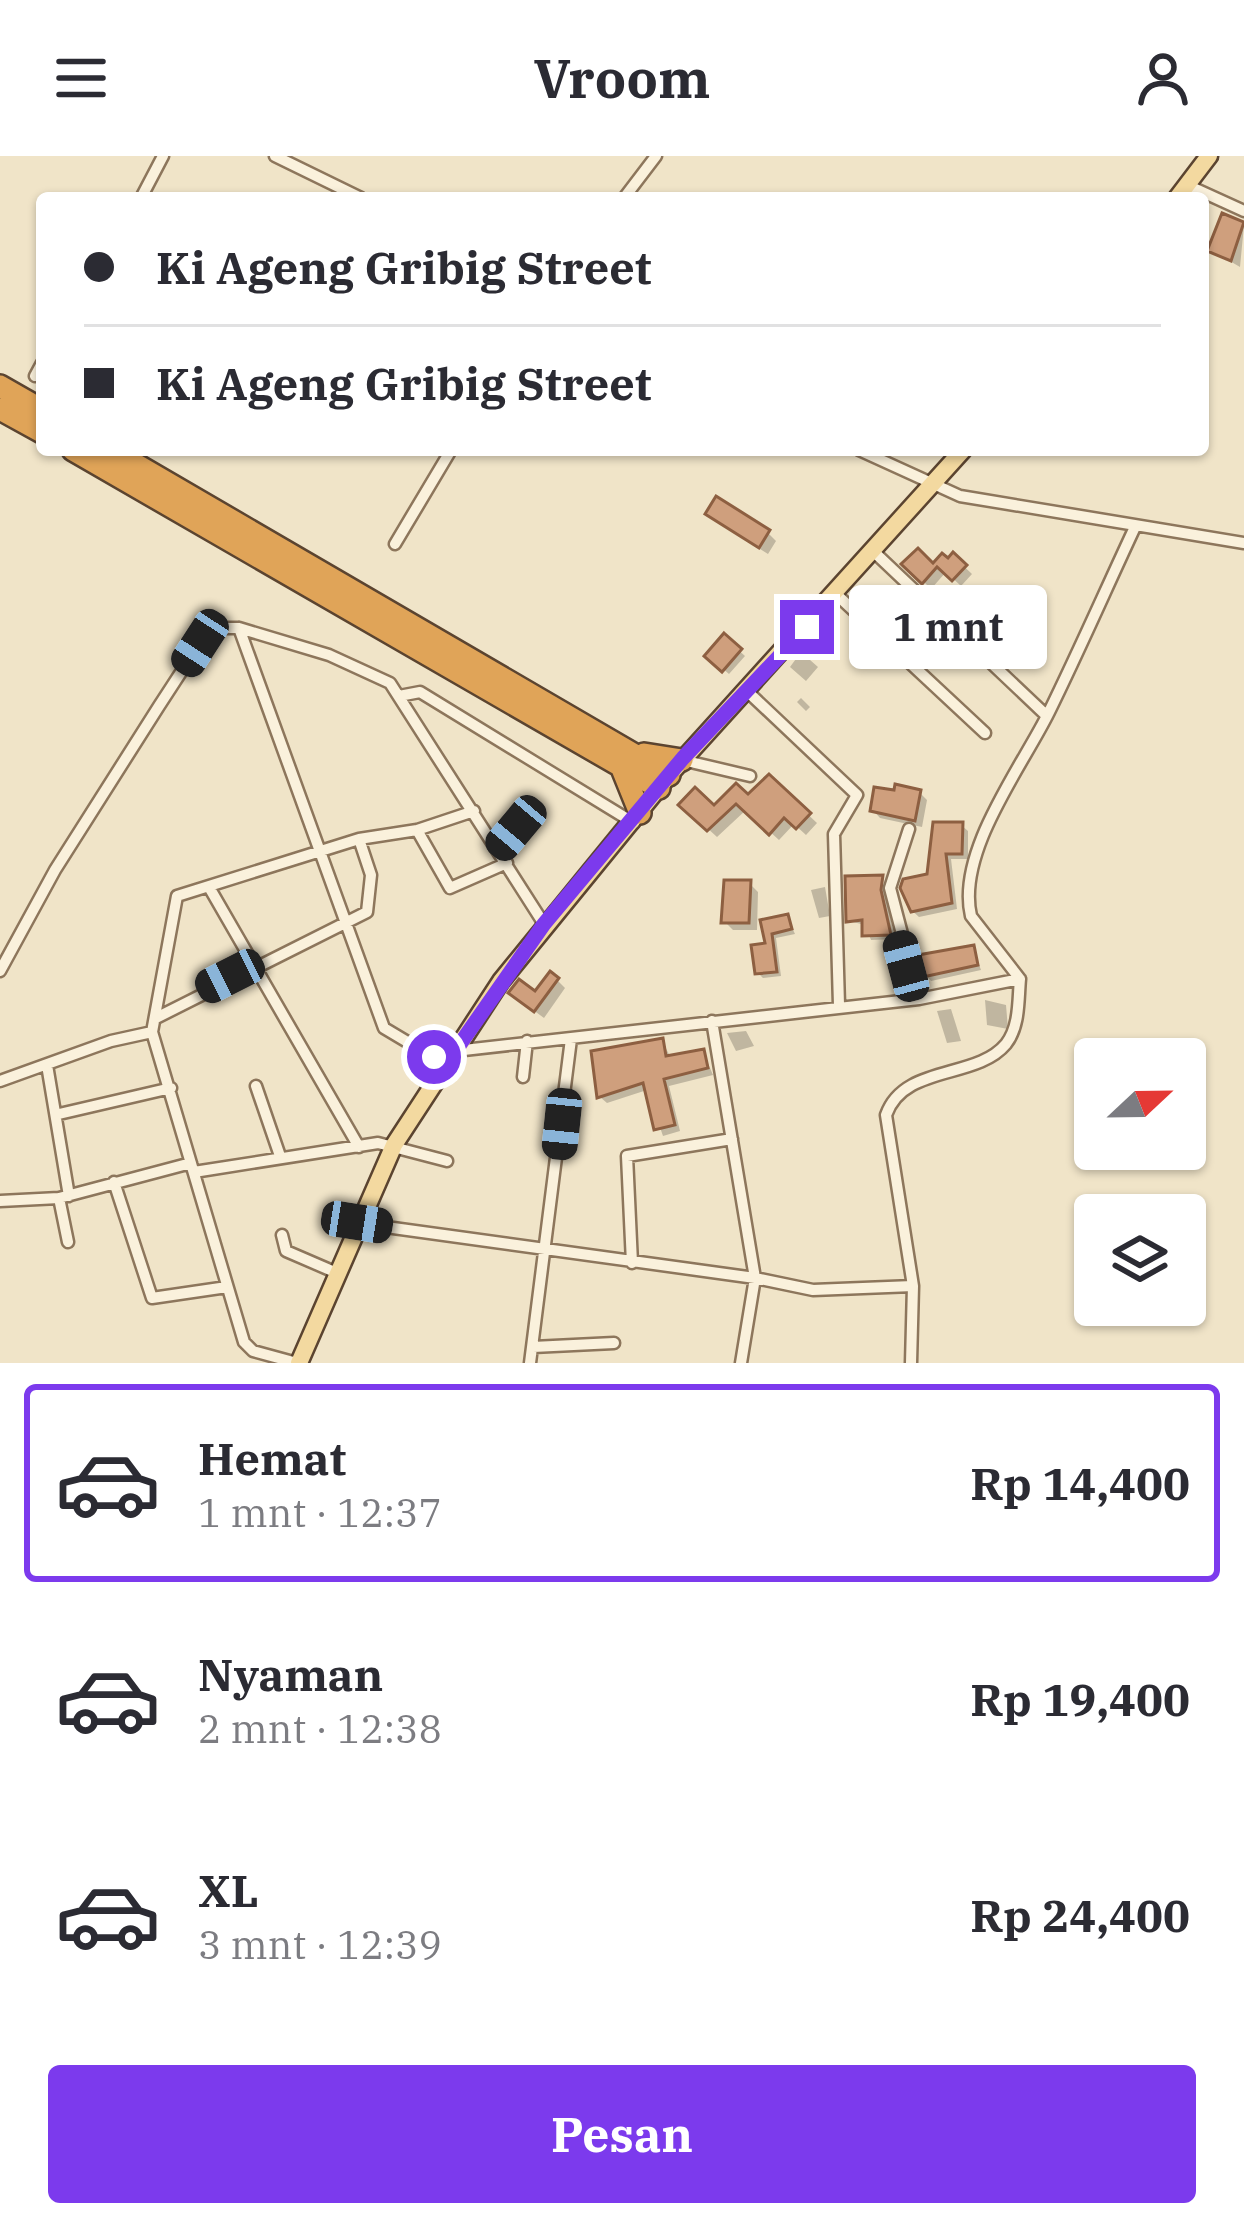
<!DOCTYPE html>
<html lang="id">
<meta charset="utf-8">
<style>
:root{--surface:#fff;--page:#f2f2f3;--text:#2b2b33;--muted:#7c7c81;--line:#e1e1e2;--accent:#7c3aed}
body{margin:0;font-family:"IBM Plex Serif",serif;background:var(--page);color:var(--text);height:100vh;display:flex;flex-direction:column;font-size:45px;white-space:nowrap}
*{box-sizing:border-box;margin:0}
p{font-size:39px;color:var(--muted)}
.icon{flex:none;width:66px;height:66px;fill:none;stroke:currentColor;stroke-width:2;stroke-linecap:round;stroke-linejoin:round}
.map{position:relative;height:1207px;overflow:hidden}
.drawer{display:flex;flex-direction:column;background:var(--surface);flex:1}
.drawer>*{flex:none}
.guide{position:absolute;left:36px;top:36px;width:1173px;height:264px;border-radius:12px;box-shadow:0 3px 9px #0004;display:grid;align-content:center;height:264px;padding:0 48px;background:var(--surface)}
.needle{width:78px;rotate:68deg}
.fabs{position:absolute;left:1074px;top:882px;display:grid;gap:24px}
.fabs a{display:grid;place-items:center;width:132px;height:132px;border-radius:12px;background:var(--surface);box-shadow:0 3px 9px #0004;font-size:60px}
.end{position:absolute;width:54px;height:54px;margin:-27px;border:15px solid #7c3aed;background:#fff;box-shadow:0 0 0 6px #fff}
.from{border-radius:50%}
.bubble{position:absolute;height:84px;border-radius:12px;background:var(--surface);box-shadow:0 3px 9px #0004;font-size:39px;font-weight:700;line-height:84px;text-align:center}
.car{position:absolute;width:36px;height:72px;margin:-36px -18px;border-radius:15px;box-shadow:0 0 9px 3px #0007;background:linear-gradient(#222 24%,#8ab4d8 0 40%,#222 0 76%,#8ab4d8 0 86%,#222 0)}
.guide b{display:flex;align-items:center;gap:42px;height:114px;font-size:45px}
.guide b+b{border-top:3px solid var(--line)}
.guide i{width:30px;height:30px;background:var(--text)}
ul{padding:21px 0 0;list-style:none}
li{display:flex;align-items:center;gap:36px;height:198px;margin:0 24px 18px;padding:0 24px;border:6px solid transparent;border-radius:12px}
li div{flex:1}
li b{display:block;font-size:45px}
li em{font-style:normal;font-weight:700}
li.current{border-color:var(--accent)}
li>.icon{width:108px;height:108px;stroke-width:1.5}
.button{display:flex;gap:24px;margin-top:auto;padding:24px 48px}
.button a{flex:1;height:138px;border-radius:12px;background:var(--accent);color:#fff;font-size:48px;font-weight:700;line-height:138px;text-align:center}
header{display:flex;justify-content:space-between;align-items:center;height:156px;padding:0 48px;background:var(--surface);font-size:54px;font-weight:700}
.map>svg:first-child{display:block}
</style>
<header><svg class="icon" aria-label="menu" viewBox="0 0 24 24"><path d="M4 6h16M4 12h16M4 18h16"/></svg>Vroom<svg class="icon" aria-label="person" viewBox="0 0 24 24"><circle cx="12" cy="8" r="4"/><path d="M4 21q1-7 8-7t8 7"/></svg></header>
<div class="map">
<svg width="1244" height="1207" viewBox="0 0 1244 1207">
<rect width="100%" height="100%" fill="#f0e4c8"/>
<path fill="#0003" d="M1224 61 1244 69 1240 111 1211 94Z
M717 366 768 377 776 385 768 398Z
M953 400 972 418 961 430 946 416 931 433 906 408 933 411Z
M724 481 745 500 729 518 708 500Z
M801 496 818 511 806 525 790 511Z
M801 542 810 551 806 555 797 546Z
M769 622 817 667 806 679 794 668 779 684 746 654 717 681 682 649 714 653 748 642Z
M920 637 927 644 922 671 880 662 873 654Z
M961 669 968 675V703H951L957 753 919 761 908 751 903 732 930 721Z
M882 722 895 783 871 784 865 769 849 765Z
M749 727 758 736 757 774H733L725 766Z
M825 731 830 760 819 762 811 734Z
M787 761 795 778 776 782 781 820 763 822 758 817 769 790 763 767Z
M973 792 981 814 931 825 926 819Z
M557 824 565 832 544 862 521 845Z
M985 844 1006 849 1008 873 987 869Z
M951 853 961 885 947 887 937 855Z
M746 875 754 890 736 895 727 877Z
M662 885 671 902 703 896 713 919 669 930 680 975 663 980 647 934 607 947 600 941Z"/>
<path fill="#cf9f7d" stroke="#8d5f41" stroke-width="3" d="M1222 57 1244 66 1231 105 1207 95Z
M716 340 770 374 759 392 705 358Z
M918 392 933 407 942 397 948 402 953 396 967 409 952 425 937 411 922 428 901 408Z
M724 477 742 493 722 516 704 500Z
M769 618 811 657 796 673 784 662 769 679 736 648 707 675 678 649 695 631 714 649 736 627 748 638Z
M895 628 921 634 915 665 870 655 874 631 894 634Z
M933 666H963L962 698H946L952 747 911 756 900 732 903 723 927 718Z
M883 719 881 734 891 779 862 780V764L846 766 845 720Z
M724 724H751L749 767H721Z
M788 758 792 773 772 778 777 816 755 818 751 789 765 787 760 764Z
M974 789 978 809 923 821 918 799Z
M550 815 559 822 534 856 508 837 519 823 535 835Z
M663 882 666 900 704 893 708 912 664 923 675 969 654 974 643 927 597 942 591 895Z"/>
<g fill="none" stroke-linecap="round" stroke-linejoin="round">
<defs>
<path id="minor" d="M275 0 361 42
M1187 29 1244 55
M141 42 163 0
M624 42 656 0
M35 220 42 207
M859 294 960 340 1244 387
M395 388 451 294
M873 395 1047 560
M836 438 985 577
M239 472 384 872 446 909
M748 536 857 639 834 678 839 849
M399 540 420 536 634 667
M682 604 750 620
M909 673 890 732 919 843
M417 674 450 732 507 707
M499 693 534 652
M209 731 359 991
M0 815 55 714 159 550 200 487 220 472H239L329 499 390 527 544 768
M156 862 367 756 371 719 359 683
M712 865 755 1122 741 1207
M152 876 244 1186 253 1195 297 1207
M455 895 919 843 1020 823
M47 909 69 1040
M523 921 527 885
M0 925 111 885 152 876 177 740 359 683 417 674 474 655
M256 930 280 1000
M59 958 171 932
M194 1016 378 987 447 1005
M114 1026 152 1142 227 1131
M59 1042 68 1086
M0 1045 59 1042 191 1007
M357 1067 755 1122 813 1134 913 1130
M282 1079 286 1095 337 1117
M632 1107 627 1000 732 983
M533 1191 614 1187
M530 1207 571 883
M911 1207 913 1130 886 959C904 908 976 924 1006 888 1020 870 1018 844 1020 823L971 760C956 696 1022 611 1049 556 1079 495 1106 433 1135 371"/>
<path id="primary" d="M1177 42 1209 0
M299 1207 394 989 501 825 669 619 963 294"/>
<path id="motorway" d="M0 230 42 254
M0 253 42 276
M73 294 659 632
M111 294 669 619
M644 598 682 604
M621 610 640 657"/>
</defs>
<use href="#minor" stroke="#8d765c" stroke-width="15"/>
<use href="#primary" stroke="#5b4430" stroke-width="21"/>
<use href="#motorway" stroke="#5b4430" stroke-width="26"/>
<use href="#minor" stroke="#faf1dc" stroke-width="10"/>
<use href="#primary" stroke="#f3d9a0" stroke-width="16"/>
<use href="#motorway" stroke="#e0a458" stroke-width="21"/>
</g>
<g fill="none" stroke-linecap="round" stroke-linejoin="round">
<path stroke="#7c3aed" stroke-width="15" d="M434 901 446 908 544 768 683 602 807 471"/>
</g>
</svg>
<div class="fabs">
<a><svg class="needle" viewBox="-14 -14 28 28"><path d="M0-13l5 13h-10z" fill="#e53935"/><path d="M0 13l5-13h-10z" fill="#7c7c81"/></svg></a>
<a><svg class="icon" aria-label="layers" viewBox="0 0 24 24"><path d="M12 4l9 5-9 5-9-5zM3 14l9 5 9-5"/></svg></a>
</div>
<i class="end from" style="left:434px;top:901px"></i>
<i class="end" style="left:807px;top:471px"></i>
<div class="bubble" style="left:849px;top:429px;width:198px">1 mnt</div>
<i class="car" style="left:200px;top:487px;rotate:213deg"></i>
<i class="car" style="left:516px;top:672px;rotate:220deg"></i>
<i class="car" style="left:906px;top:810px;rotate:345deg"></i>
<i class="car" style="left:230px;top:820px;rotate:243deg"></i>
<i class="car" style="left:562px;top:968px;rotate:186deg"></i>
<i class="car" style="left:357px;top:1066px;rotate:99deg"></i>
<div class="guide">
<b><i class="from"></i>Ki Ageng Gribig Street</b>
<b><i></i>Ki Ageng Gribig Street</b>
</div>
</div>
<section class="drawer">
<ul>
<li class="current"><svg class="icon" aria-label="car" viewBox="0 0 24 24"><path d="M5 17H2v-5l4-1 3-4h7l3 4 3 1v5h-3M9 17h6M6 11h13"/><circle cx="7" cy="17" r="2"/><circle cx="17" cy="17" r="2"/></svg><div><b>Hemat</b><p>1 mnt · 12:37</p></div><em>Rp 14,400</em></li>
<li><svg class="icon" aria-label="car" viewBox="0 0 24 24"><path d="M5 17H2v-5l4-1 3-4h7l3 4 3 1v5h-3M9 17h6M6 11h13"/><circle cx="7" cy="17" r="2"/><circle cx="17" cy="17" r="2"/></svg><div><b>Nyaman</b><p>2 mnt · 12:38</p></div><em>Rp 19,400</em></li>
<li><svg class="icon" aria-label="car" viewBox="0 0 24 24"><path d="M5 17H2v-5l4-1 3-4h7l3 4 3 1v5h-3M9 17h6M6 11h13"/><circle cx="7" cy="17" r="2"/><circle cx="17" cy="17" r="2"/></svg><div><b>XL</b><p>3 mnt · 12:39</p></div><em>Rp 24,400</em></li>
</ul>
<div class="button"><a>Pesan</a></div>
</section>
